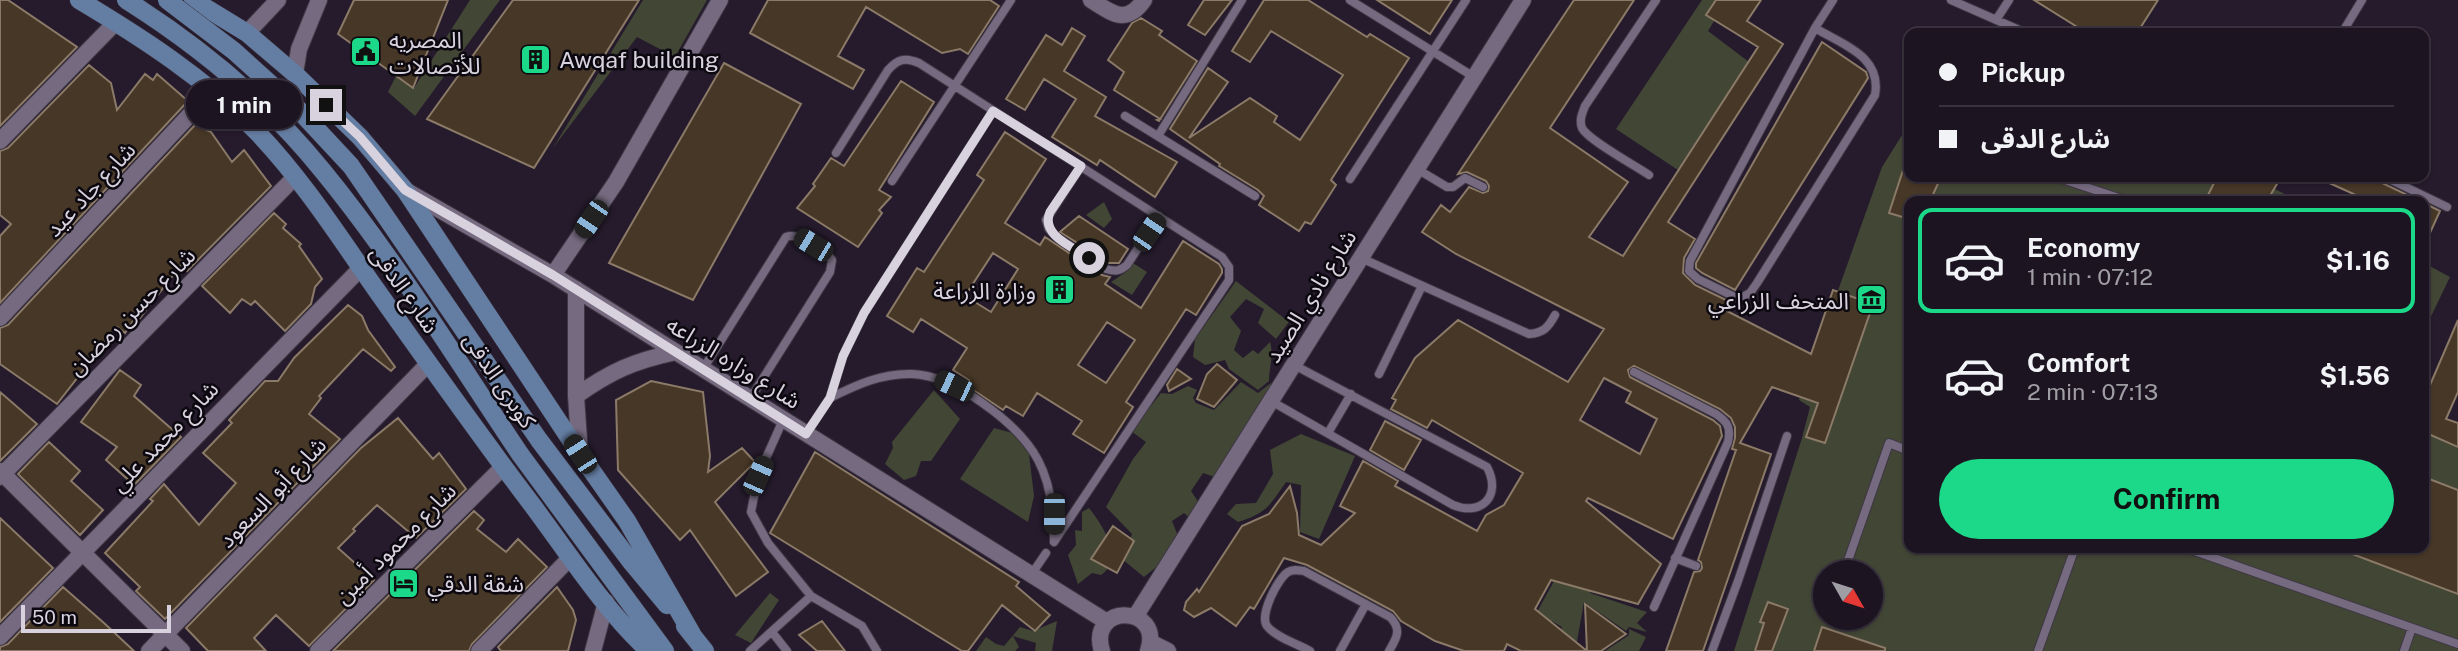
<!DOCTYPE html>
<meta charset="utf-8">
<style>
:root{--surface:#1c1421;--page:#29212e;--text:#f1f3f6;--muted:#a09ea5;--line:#3a333f;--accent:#1bd988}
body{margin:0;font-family:"Public Sans","Noto Sans Arabic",sans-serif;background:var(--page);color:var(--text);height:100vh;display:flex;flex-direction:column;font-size:26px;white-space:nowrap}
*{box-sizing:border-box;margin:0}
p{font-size:23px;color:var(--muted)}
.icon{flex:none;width:38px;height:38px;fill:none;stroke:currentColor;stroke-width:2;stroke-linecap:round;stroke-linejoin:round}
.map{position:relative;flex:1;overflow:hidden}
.details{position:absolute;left:1904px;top:196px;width:525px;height:357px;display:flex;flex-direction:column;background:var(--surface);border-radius:14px;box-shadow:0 2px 5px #0004,0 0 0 2px var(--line)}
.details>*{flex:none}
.banner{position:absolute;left:1904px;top:28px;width:525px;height:154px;border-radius:14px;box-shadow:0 2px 5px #0004,0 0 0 2px var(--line);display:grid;align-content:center;height:154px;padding:0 35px;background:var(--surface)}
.needle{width:46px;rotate:129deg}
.fabs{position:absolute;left:1813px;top:560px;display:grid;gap:14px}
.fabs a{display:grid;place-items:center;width:70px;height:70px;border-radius:50%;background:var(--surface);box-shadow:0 2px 5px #0004,0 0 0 2px var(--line);font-size:35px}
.scale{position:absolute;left:21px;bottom:18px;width:150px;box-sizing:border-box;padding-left:7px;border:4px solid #d8d2de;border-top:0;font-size:19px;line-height:24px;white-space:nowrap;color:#d8d2de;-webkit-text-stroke:5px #0c080f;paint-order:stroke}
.end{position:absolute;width:32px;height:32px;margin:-16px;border:9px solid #d8d2de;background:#111;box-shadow:0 0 0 4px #111}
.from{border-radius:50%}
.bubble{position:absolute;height:49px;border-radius:24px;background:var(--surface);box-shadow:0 2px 5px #0004,0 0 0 2px var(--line);font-size:23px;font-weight:700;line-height:49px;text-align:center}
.car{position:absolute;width:21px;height:42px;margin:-21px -10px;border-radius:9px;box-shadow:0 0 5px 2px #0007;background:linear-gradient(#222 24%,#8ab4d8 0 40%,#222 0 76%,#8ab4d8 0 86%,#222 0)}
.banner b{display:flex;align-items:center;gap:24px;height:66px;font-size:26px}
.banner b+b{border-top:2px solid var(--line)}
.banner i{width:18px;height:18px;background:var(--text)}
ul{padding:12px 0 0;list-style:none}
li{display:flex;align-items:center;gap:21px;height:105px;margin:0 14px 10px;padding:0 21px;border:4px solid transparent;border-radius:14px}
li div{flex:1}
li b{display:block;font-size:26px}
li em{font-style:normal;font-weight:700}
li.on{border-color:var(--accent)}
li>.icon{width:63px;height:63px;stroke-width:1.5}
.primary-button{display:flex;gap:14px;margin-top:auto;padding:14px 35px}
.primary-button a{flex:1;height:80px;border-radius:42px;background:var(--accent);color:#111;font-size:28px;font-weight:700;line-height:80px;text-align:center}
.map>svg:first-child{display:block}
</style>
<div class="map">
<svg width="2458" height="651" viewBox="0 0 2458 651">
<rect width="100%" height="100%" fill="#251b2c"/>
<path fill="#424635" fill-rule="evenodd" d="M470 0H500L415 116 388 92 396 76 414 88Z
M643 0H707L675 57 637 37 553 148Z
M1702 0H1727L1708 31 1749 62 1684 174 1616 129Z
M1909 124V177H2250L2299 201H1909V548H2424V431L2458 443V651H1734L1802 438 1810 407 1799 400 1882 167ZM1825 572H1871V618H1825Z
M1104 202 1112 219 1104 228 1086 215Z
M1133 263 1147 272 1132 295 1111 282 1126 272Z
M2424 263 2450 277 2424 331Z
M1236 281 1289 322 1276 339 1258 323 1264 309 1246 299 1230 317 1241 331 1234 350 1243 358 1253 350 1258 354 1270 342C1274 355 1269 368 1269 381L1258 390 1229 369 1225 360 1205 365 1193 357 1195 339Z
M1241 382 1258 393 1271 383 1275 385 1215 477 1203 473 1191 491 1199 503 1190 518 1184 513 1172 521 1178 536 1160 564 1144 577 1122 559 1132 534 1106 507 1133 459 1146 442 1131 431 1161 393 1172 394 1188 386 1197 390 1193 398 1196 403 1214 410Z
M934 390 960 419 931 461H921L916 476 904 480 885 464 893 448 892 442Z
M994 428 1016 434 1029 454 1034 496 1028 522 960 479Z
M1301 434 1355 456 1319 539 1300 532 1301 485 1286 482C1270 505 1267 513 1238 522L1227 514 1236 504 1256 503 1273 474 1270 450Z
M1089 508C1102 524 1125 559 1101 575L1092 573 1078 584 1068 555 1076 545 1075 530 1082 531V512Z
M1571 550 1594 586 1590 593 1647 612 1637 623 1647 632 1629 627 1626 631 1584 602 1576 647 1560 635 1562 627 1552 621 1542 624 1531 623Z
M770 593 779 600 751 643 735 635Z
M1057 621 1052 651H1035L1036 643 1013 636 1019 647 1015 651H976L986 637 996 644 1004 646 1020 627 1033 631Z
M1629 629 1646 637 1639 651H1605L1629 635Z"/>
<path fill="#463726" stroke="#8b7a67" stroke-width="2" fill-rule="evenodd" d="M0 0H8L77 47 0 126Z
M354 0H448L413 88 338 34Z
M513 0H639L534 168 427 119Z
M768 0H990L999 6 968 54 960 49 942 53 866 7 838 56 864 70 853 89 750 33Z
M1204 0H1232L1205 35 1188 25Z
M1264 0H1308L1367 37 1370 34 1409 58 1331 180 1336 185 1311 224 1305 222 1299 231 1259 205 1264 196 1258 190 1219 166 1220 164 1170 129 1208 68 1228 82 1189 138 1250 98 1277 116 1274 122 1300 140 1343 75 1271 31 1250 62 1232 51Z
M1377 0H1452L1430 34Z
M1574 0H1634L1550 128 1628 182 1589 237 1623 256 1758 47 1706 15 1716 0H1761L1747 21 1783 44 1668 222 1695 239 1684 258 1683 273 1695 285 1728 301 1723 309 1811 354 1833 290 1873 304 1825 443 1806 437 1818 403 1772 387 1740 443 1771 454 1703 651H1666L1694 572 1700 571 1702 568 1701 562 1698 560 1736 450 1732 449 1735 438V427L1731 418 1720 409 1634 366 1628 370 1630 377 1713 420 1720 426 1722 436 1673 539 1588 498 1586 501 1661 564 1638 604 1551 580 1535 609 1587 651 1585 604 1626 634 1601 651H1521L1507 644 1504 651H1464L1435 641 1401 621 1393 611 1307 565 1284 558 1254 609 1250 607 1236 626 1211 608 1194 617 1184 610 1186 602 1197 589 1199 592 1242 526 1269 514 1290 486 1297 513 1299 535 1321 545 1355 513 1340 506 1363 461 1398 481 1395 486 1477 531 1486 515 1504 505 1523 473 1432 420 1427 428 1391 409 1396 400 1392 398 1415 358 1458 320 1568 382 1604 329 1456 254 1422 232 1441 205 1450 212 1469 187 1483 193 1488 191 1489 186 1486 181 1467 172 1458 174ZM1604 378 1631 392 1626 402 1657 419 1640 454 1580 420Z
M2034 0H2158L2137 33H2087Z
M1141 18 1162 31 1159 35 1197 61 1159 121 1157 120 1160 119 1114 90 1124 72 1108 60 1132 23Z
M1072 28 1085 36 1064 71 1106 97 1095 116 1177 162 1155 197 1100 160 1097 165 1052 137 1076 99 1044 79 1025 110 1006 99 1046 35 1062 45Z
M1822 42 1866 72 1868 78 1735 290 1702 273 1696 268V263Z
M724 63 801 104 693 300 609 263Z
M89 65 111 83 117 110 145 74 153 80 157 74 188 101 0 303V236L11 224 0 215V151L8 148Z
M901 81 934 102 879 190 891 197 879 210 882 213 858 247 797 208 815 186 813 184 831 158 844 166Z
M195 125 211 132 232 162 244 150 271 186 187 271 181 265 137 322 134 320 125 333 117 327 57 404 0 364V328L8 325Z
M1005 132 1046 159 1005 223 1040 245 1045 237 1102 275 1110 277 1105 284 1141 308 1183 241 1219 264 1222 269V273L1196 315 1186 309 1126 402 1133 407 1104 453 1073 434 1082 421 1037 393 1023 416 1006 406 1003 410 966 385 969 380 953 370 967 348 921 319 913 332 887 316 917 268 924 272 984 180 977 175ZM993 253 1018 269 991 312 965 296ZM1107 322 1135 340 1106 383 1078 365Z
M1906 161H1909V177H1941L1930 201H1909V219L1889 213Z
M2217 177H2281L2267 201H2205Z
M2316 177H2377L2382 183 2420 201H2369Z
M2424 203 2440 211 2424 246Z
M274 213 286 224 283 228 301 244 299 246 322 279 315 287 311 304 285 331 255 301 251 305 242 299 230 313 202 286Z
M1079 216 1128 249 1119 263H1109L1060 232Z
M348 305 362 316 368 330 395 367 391 371 363 349 319 396 321 398 309 414 340 439 165 619 136 591 140 587 105 553 153 501 150 499 164 484 199 525 236 483 203 453 232 423 229 420 265 381H278L294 358Z
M2458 320V392L2446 419 2458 423V447L2424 432V399Z
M1217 364 1237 380 1214 407 1197 399 1207 374Z
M1177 369 1191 379 1169 391 1167 385Z
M120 370 141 385 134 396 181 437 134 485 106 460 117 447 81 422Z
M651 381 703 392 710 456 708 472 742 448 755 462 715 502 768 572 736 596 690 530 680 540 618 470 616 400Z
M0 392 37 424 0 461Z
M398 418 433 459 439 453 466 489 416 538 377 505 353 529 355 531 338 548 374 580 309 646 276 615 254 638 266 651H208L186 628 361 448Z
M1385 421 1421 440 1404 470 1370 450Z
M49 442 80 471 71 481 103 510 80 535 18 474Z
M815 452 1019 582 1016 586 1050 615 1035 631 1002 605 968 651H962L770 533Z
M2424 477 2458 490V594L2339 549 2424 548Z
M474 511 484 520 477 529 506 552 518 539 547 567 472 644 469 651H333Z
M0 518 53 568 0 622Z
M1113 526 1134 541 1117 573 1091 559Z
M63 587 104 623 134 651H0V647L8 644Z
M557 587 573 610 576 620 568 651H501L498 647Z
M1768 602 1788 609 1772 651H1755L1764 623 1760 622Z
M822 621 845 651H817L799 635Z
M1822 627 1885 648V651H1814Z"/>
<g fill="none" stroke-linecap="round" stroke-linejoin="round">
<defs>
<path id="lane" d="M1350 0 1474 77
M1951 0 2026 33
M1996 20 2009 0
M1815 28C1843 45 1882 56 1875 95L1757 283 1750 293 1739 299 1698 279 1689 271 1690 261 1815 28 1833 0
M2342 33 2362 0
M1125 116 1255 196
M1158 136 1242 0
M836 153 888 70C898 59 905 57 919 63L1222 257 1229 267V280L1054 542
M1081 166 1046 220 1049 229 1055 236 1106 269C1115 272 1120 271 1127 265L1159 216
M1417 169 1447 187H1453L1465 178 1483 187
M1649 175C1636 166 1588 140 1582 128 1579 120 1582 114 1585 106L1656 0
M2056 177 2128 201
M2385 177 2447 207
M1350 179 1466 0
M892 181 1011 0
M1361 258 1529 334C1543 333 1548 328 1555 315
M703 369 786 237C799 232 824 249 832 260L830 272 750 399
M1634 372 1716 414C1728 422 1731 428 1728 442L1654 607
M1379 374 1422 286
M830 398C856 385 882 373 912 374 937 375 960 387 981 402 1036 440 1054 473 1054 541
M1271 401 1453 505C1482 517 1502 495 1487 467L1294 365
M783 420 758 476 751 512 768 543 811 596 862 626 877 651
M1328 433 1351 394
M806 434 830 398 843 356 864 313 993 111
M2186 548 2458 644
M1675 558 1696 566
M1844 572 1889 443 1909 451
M1031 575 1046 553
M772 632 787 651
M750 651 811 596
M1310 651C1298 644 1275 637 1267 626 1259 615 1278 578 1288 572 1293 569 1298 570 1304 571L1390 617C1402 629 1397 638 1389 651
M1340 651 1366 604
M1712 651 1738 581 1787 436
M2038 651 2075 548
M2404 651 2412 628"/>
<path id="street" d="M1091 0C1112 13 1126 26 1144 0
M247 33 278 0
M295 74 299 49 319 0
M0 141 116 22
M405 190 553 275 1107 622
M553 275 616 182 720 0
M576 289V396
M0 318 212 91
M580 454 576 396C611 371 634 361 676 352
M0 471 182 651
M0 477 295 177
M1135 617 1523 0
M0 637 361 268
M1150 642 1168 651
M149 651 428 364
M318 651 503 467
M479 651 571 557
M593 651 606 602
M1102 651C1087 603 1164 604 1148 651"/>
<path id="secondary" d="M79 0C141 37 206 79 257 132 302 179 338 235 375 288 426 360 477 432 530 502 566 550 605 611 649 651
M193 0 247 33 295 74 360 137 405 190 580 454 627 521 692 634
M539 440 632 563 667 605
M520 454 665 651
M685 626 705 651"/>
</defs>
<use href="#lane" stroke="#3e3744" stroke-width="10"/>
<use href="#street" stroke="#3e3744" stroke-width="18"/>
<use href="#secondary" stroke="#3e3744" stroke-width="19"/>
<use href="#lane" stroke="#756a7f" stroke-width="8"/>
<use href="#street" stroke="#756a7f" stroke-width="16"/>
<use href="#secondary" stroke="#647da2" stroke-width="18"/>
<defs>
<path id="secondary-bridge" d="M126 0C199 46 268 103 322 170 395 259 456 359 520 454
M167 0 234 51 296 107 351 166 539 440"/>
</defs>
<use href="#secondary-bridge" stroke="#3e3744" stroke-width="19" stroke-linecap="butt"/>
<use href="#secondary-bridge" stroke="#647da2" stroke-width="18"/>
</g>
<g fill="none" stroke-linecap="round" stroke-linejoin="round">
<path stroke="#d8d2de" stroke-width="9" d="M326 105 360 137 405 190 553 275 806 434 830 398 843 356 864 313 993 111 1081 166 1050 212C1040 235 1073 247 1089 258"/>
</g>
<defs>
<symbol id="civic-square" viewBox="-11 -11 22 22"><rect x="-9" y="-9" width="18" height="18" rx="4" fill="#1bd988" stroke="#0c080f"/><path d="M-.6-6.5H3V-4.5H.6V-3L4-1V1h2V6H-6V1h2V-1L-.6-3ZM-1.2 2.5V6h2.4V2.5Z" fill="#111"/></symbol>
<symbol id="building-square" viewBox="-11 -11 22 22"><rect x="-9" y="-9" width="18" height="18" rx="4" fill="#1bd988" stroke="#0c080f"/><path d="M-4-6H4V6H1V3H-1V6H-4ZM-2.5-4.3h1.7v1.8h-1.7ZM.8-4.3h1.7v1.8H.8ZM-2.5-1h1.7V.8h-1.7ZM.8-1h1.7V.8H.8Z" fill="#111"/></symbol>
<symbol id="museum-square" viewBox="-11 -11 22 22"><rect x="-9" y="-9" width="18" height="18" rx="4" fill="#1bd988" stroke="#0c080f"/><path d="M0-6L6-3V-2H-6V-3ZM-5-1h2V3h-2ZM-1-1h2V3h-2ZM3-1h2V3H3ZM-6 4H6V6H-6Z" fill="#111"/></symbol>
<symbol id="hotel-square" viewBox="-11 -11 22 22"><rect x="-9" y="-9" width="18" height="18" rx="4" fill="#1bd988" stroke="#0c080f"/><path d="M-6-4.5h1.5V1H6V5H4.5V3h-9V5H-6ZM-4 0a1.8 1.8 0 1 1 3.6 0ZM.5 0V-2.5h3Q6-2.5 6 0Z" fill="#111"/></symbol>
</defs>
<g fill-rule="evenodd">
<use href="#civic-square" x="348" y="34" width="35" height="35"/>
<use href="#building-square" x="518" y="42" width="35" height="35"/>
<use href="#building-square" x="1042" y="272" width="35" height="35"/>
<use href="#museum-square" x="1854" y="282" width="35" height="35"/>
<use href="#hotel-square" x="386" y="566" width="35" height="35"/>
</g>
<g text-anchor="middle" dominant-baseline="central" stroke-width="5" stroke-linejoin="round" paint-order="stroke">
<g font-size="23" fill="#d8d2de" stroke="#0c080f" text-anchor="start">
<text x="389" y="39">المصريه<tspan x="389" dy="26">للأتصالات</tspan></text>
<text x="559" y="59">Awqaf building</text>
<text x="1036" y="290" text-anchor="end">وزارة الزراعة</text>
<text x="1849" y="300" text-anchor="end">المتحف الزراعي</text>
<text x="427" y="583">شقة الدقي</text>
</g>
<g font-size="23" fill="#d8d2de" stroke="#0c080f">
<text transform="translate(90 189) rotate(-47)">شارع جاد عيد</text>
<text transform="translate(405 289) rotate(55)">شارع الدقى</text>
<text transform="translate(1310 296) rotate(-58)">شارع نادي الصيد</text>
<text transform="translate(131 311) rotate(-45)">شارع حسن رمضان</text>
<text transform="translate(734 362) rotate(32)">شارع وزاره الزراعه</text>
<text transform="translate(500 380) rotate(56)">كوبرى الدقى</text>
<text transform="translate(164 436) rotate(-46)">شارع محمد علي</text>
<text transform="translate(272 492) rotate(-46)">شارع أبو السعود</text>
<text transform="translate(395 543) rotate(-45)">شارع محمود أمين</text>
</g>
</g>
</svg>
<div class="fabs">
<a><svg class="needle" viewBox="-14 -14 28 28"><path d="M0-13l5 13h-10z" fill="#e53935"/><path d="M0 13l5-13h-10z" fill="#a09ea5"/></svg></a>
</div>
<div class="scale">50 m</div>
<i class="end from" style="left:1089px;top:258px"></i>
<i class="end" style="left:326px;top:105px"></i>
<div class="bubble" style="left:186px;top:80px;width:116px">1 min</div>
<i class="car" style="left:591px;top:219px;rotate:214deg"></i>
<i class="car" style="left:1149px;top:232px;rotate:34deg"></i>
<i class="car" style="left:813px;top:245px;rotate:301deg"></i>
<i class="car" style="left:954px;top:386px;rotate:295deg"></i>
<i class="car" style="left:580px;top:454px;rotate:327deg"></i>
<i class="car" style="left:758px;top:476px;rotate:24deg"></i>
<i class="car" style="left:1054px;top:514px;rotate:180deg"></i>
<div class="banner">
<b><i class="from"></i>Pickup</b>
<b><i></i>شارع الدقى</b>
</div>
<section class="details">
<ul>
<li class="on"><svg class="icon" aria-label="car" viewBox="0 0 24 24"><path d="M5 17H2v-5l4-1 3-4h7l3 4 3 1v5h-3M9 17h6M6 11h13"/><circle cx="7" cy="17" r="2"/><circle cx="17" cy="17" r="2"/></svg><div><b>Economy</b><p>1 min · 07:12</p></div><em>$1.16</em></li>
<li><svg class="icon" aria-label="car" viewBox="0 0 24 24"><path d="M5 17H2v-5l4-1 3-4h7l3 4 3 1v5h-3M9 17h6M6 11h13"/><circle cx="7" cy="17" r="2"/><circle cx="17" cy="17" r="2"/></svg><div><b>Comfort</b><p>2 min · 07:13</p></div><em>$1.56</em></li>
</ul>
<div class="primary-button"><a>Confirm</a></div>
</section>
</div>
